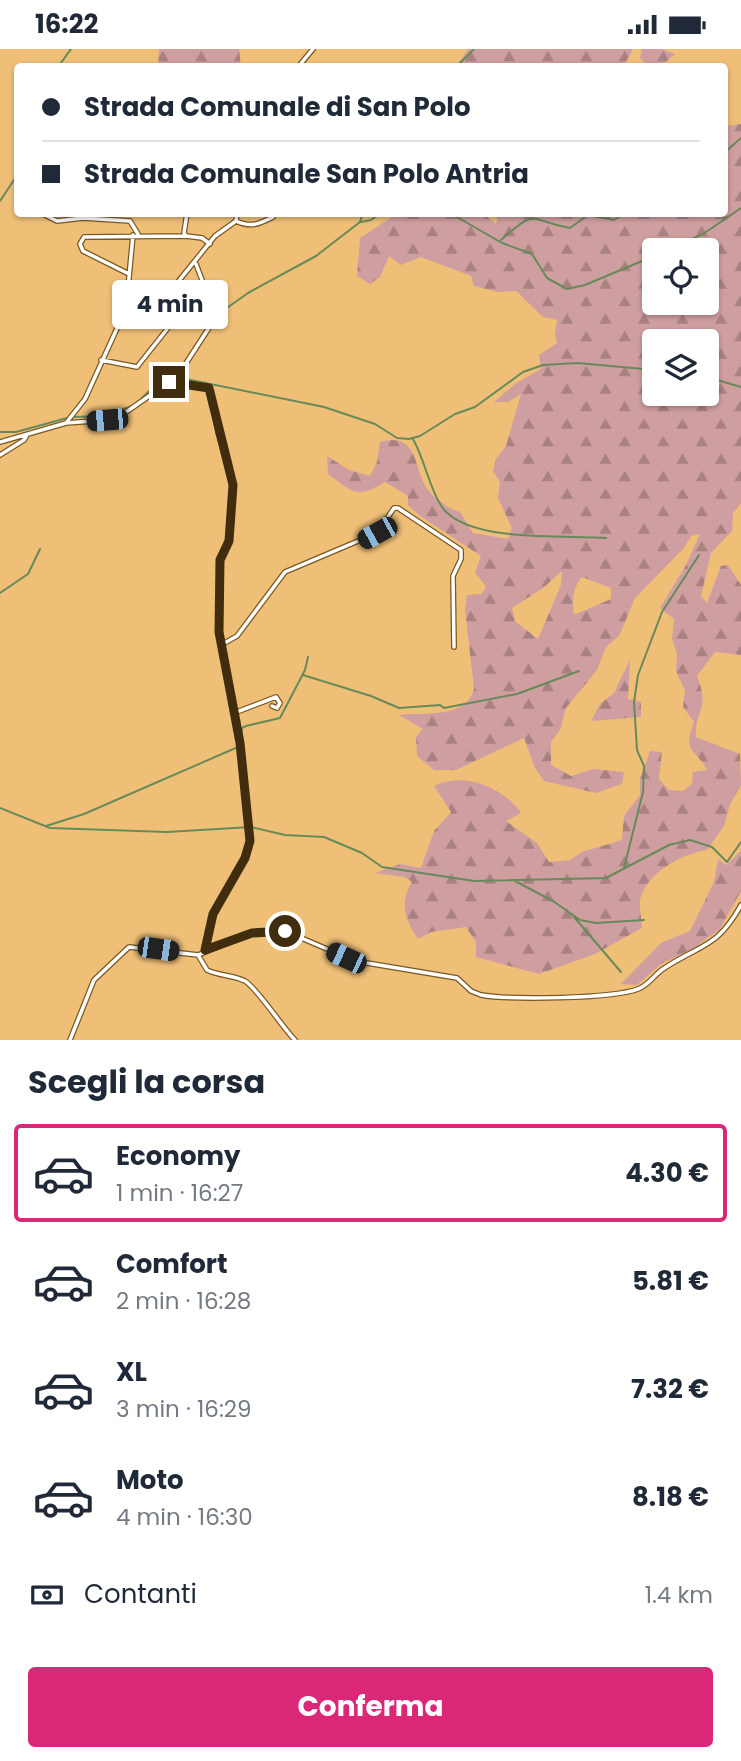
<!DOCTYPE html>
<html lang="it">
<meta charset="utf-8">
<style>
:root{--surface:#fff;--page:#f6f6f7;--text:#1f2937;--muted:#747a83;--line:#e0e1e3;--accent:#db2777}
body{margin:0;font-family:Poppins,sans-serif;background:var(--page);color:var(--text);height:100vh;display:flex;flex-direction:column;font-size:26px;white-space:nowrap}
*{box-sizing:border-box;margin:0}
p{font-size:23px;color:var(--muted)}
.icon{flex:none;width:38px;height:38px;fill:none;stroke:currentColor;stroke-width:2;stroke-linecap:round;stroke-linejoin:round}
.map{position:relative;height:991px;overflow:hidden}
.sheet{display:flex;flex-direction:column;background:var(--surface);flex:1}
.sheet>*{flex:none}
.top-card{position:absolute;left:14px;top:14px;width:714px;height:154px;border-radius:7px;box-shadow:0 2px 5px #0004;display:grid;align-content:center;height:154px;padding:0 28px;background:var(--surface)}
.buttons{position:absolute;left:642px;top:189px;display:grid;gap:14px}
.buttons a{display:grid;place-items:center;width:77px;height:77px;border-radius:7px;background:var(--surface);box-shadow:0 2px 5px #0004;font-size:35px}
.end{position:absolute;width:32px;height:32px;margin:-16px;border:9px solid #402d0e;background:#fff;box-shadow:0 0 0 4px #fff}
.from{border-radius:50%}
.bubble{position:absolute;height:49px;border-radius:7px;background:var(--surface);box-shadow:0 2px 5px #0004;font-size:23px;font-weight:700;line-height:49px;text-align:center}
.car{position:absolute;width:21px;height:42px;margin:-21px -10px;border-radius:9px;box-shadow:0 0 5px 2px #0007;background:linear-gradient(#222 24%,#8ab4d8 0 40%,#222 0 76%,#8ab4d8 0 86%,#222 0)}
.top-card b{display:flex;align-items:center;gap:24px;height:66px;font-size:26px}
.top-card b+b{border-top:2px solid var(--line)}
.top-card i{width:18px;height:18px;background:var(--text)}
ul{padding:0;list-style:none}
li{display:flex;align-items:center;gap:21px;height:98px;margin:0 14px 10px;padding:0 14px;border:4px solid transparent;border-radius:7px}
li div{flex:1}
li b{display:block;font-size:26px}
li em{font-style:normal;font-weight:700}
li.selected{border-color:var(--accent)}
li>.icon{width:63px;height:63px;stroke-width:1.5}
h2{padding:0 28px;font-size:32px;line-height:84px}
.pay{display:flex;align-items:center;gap:18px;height:77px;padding:0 28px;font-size:26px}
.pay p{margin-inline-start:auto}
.action{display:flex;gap:14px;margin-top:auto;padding:14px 28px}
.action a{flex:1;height:80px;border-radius:7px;background:var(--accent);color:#fff;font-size:28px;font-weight:700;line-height:80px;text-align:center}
.status{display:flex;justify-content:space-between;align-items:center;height:49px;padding:0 35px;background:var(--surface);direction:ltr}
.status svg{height:19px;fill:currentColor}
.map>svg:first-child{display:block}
</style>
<div class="status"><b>16:22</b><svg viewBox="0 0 49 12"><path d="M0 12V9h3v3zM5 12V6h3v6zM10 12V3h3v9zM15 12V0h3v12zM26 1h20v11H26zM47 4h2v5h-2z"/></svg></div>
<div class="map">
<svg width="741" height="991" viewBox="0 0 741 991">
<defs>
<pattern id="forest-firs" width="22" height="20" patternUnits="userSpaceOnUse" patternTransform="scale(1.75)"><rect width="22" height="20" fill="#cf9ea0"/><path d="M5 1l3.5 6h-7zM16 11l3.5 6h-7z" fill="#a98181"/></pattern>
</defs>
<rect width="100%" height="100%" fill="#efbf78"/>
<path fill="url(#forest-firs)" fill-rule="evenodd" d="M159 0H239L241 17H158Z
M468 0H633L624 17H457Z
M642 0H661L675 5 661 17H648L640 9Z
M741 75V454L733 464 732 482 711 504 701 547 707 554 721 517 728 516 741 536V606L715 603 697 627C711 662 694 660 696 688L740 705 741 736 730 755 724 777 707 801C683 804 646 824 640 851 639 859 642 871 642 879L595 905 539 925 476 908V893L466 878 431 883 418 890C405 870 399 855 412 833L405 828 375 824 400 815 421 819 434 782 451 763 434 737C464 722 503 738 521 764L506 772 537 794 549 813 570 811 582 803 622 791 624 767 640 746V730L650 702 662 703 659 730 669 741 683 742 692 735 693 723 707 721C695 698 682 705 694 673L683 658 685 642 676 622 677 605 672 590 674 570 660 559 686 516 700 485 691 487 684 499 635 549 619 587 606 598 597 621 566 659 560 681 551 693V716L571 727 593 720 624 723 622 735 596 744 544 732 535 719 524 689 456 721H434L417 707 416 688 423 680 399 666C424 663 467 670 474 640L465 560 467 546 482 545 486 537 475 524 481 507 420 467 408 456V447L385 433C356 451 353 443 328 425L327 407 349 421 370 427 377 413 380 393C420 382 413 422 428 441 435 450 449 460 460 463L473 484 508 490 512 479 498 449 500 433 493 422 496 410 506 397 521 345 508 353H494L516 334 541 320 539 306 557 294 555 285 557 271 543 268 516 242 498 243 474 237 471 227 421 208 401 216 389 207 380 228 370 235 357 227 360 189 396 165H456L466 168 467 165H484L496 175 498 164H724L725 77ZM654 201H707V254H654ZM654 292H707V345H654ZM562 522 561 536 538 590 515 572 512 559 543 539ZM582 528 611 539V550L574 566C572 554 573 537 582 528Z
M630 611 628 650 641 653V668L591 672 600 655 614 644Z
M741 802V842L720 880 694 899 661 915 637 936 621 935 661 894 690 882 714 833 718 810 726 816Z"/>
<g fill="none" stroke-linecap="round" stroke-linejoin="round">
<path stroke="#688a5a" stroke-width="2" d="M58 18 71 0
M456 18 474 0
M724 104 741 89
M0 152 18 125
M450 164 502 194 532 205 547 229 567 240 585 236 654 207
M361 173 371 171 381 164
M501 191C538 158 527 171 570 179L588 166 614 171 626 164
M668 201 703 185 741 159
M217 266 248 244 316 207 360 173 363 164
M707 328 741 338
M139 352 162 329 176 328 324 358 375 375 397 389 409 390 420 387 455 365 475 358 523 323 543 316 578 314 654 321
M73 368 103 367 132 357
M0 383H16L67 369
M413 390C425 411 429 439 442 458 467 494 564 486 606 489
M0 544 28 525 40 500
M303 626 371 647 399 659 440 656 444 659 517 645 579 622
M241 693 242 679 246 677 280 669 305 621 308 608
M0 759 50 779 167 783 251 778 285 786 324 788 362 804 382 818 474 832 606 829 669 796 690 791 712 798 727 813 741 793
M46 777 84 765 238 698
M624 819 643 743 644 717 637 701 634 653 638 626 662 563 699 506
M513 831 553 852 580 871 596 874 644 871
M574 868 621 923"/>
<defs>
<path id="minor" d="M298 18 313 0
M41 164 57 172 83 169 130 172 138 185
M187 164 184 184 186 187 202 189 210 195
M236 172C251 179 259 175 273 168
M133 186 128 239 142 261
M129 225 83 202 80 195 84 188 186 187
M169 244 187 255
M101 311 137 318 187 255 206 242
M179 332V325L216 268 196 215
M66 374 107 371 122 366 169 333 209 339 211 344 218 383 233 436 229 492 220 511 219 583 240 694 250 792 245 809 213 865 205 901
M0 393 66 374 85 350 119 275 169 244 215 187 236 172 237 164
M0 406 24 391 27 386
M221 596 237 587 285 523 377 484 394 459H398L461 501V510L453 527 454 598
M234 664 276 648 280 654 277 659 272 657
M198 906 252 884 285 882 355 912 457 929 471 942 481 946C510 951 611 950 638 940 649 936 654 926 663 920 700 895 717 900 741 856
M198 906 207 921C219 927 233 926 245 932 257 939 282 978 295 991
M70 991 94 931 129 898 198 906"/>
</defs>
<use href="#minor" stroke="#7a5821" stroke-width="6"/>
<use href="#minor" stroke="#fff" stroke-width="3.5"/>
</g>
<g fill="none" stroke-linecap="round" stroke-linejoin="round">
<path stroke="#402d0e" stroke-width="9" d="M169 333 209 339 233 436 229 492 220 511 219 583 240 694 250 792 245 809 213 865 205 901 252 884 285 882"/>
</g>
</svg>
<div class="buttons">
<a><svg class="icon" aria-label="locate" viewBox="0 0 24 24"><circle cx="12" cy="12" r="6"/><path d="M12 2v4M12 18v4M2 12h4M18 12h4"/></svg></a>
<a><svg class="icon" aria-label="layers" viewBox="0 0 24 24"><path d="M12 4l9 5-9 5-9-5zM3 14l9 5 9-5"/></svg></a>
</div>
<i class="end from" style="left:285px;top:882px"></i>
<i class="end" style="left:169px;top:333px"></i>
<div class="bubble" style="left:112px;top:231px;width:116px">4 min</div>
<i class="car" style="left:107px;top:371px;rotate:265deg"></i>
<i class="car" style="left:377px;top:484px;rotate:241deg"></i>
<i class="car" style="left:158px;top:900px;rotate:98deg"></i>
<i class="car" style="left:346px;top:909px;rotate:295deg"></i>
<div class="top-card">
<b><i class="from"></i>Strada Comunale di San Polo</b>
<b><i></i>Strada Comunale San Polo Antria</b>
</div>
</div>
<section class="sheet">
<h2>Scegli la corsa</h2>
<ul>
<li class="selected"><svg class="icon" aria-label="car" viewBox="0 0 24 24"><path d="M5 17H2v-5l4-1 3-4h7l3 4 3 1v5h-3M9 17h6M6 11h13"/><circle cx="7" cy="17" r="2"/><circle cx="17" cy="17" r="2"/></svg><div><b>Economy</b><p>1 min · 16:27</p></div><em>4.30 €</em></li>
<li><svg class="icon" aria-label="car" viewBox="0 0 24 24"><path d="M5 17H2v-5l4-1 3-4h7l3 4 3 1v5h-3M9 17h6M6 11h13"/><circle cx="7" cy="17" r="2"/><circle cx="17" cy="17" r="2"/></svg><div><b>Comfort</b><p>2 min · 16:28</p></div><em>5.81 €</em></li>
<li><svg class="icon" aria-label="car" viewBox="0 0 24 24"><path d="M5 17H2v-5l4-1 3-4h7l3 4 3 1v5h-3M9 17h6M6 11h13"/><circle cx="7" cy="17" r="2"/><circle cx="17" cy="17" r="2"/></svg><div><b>XL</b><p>3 min · 16:29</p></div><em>7.32 €</em></li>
<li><svg class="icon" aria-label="car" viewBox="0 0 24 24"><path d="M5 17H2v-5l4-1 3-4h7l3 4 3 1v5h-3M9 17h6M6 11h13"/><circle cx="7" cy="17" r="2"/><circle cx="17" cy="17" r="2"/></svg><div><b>Moto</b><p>4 min · 16:30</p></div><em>8.18 €</em></li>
</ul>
<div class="pay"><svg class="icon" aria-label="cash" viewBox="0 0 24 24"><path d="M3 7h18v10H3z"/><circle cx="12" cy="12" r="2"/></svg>Contanti<p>1.4 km</p></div>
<div class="action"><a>Conferma</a></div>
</section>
